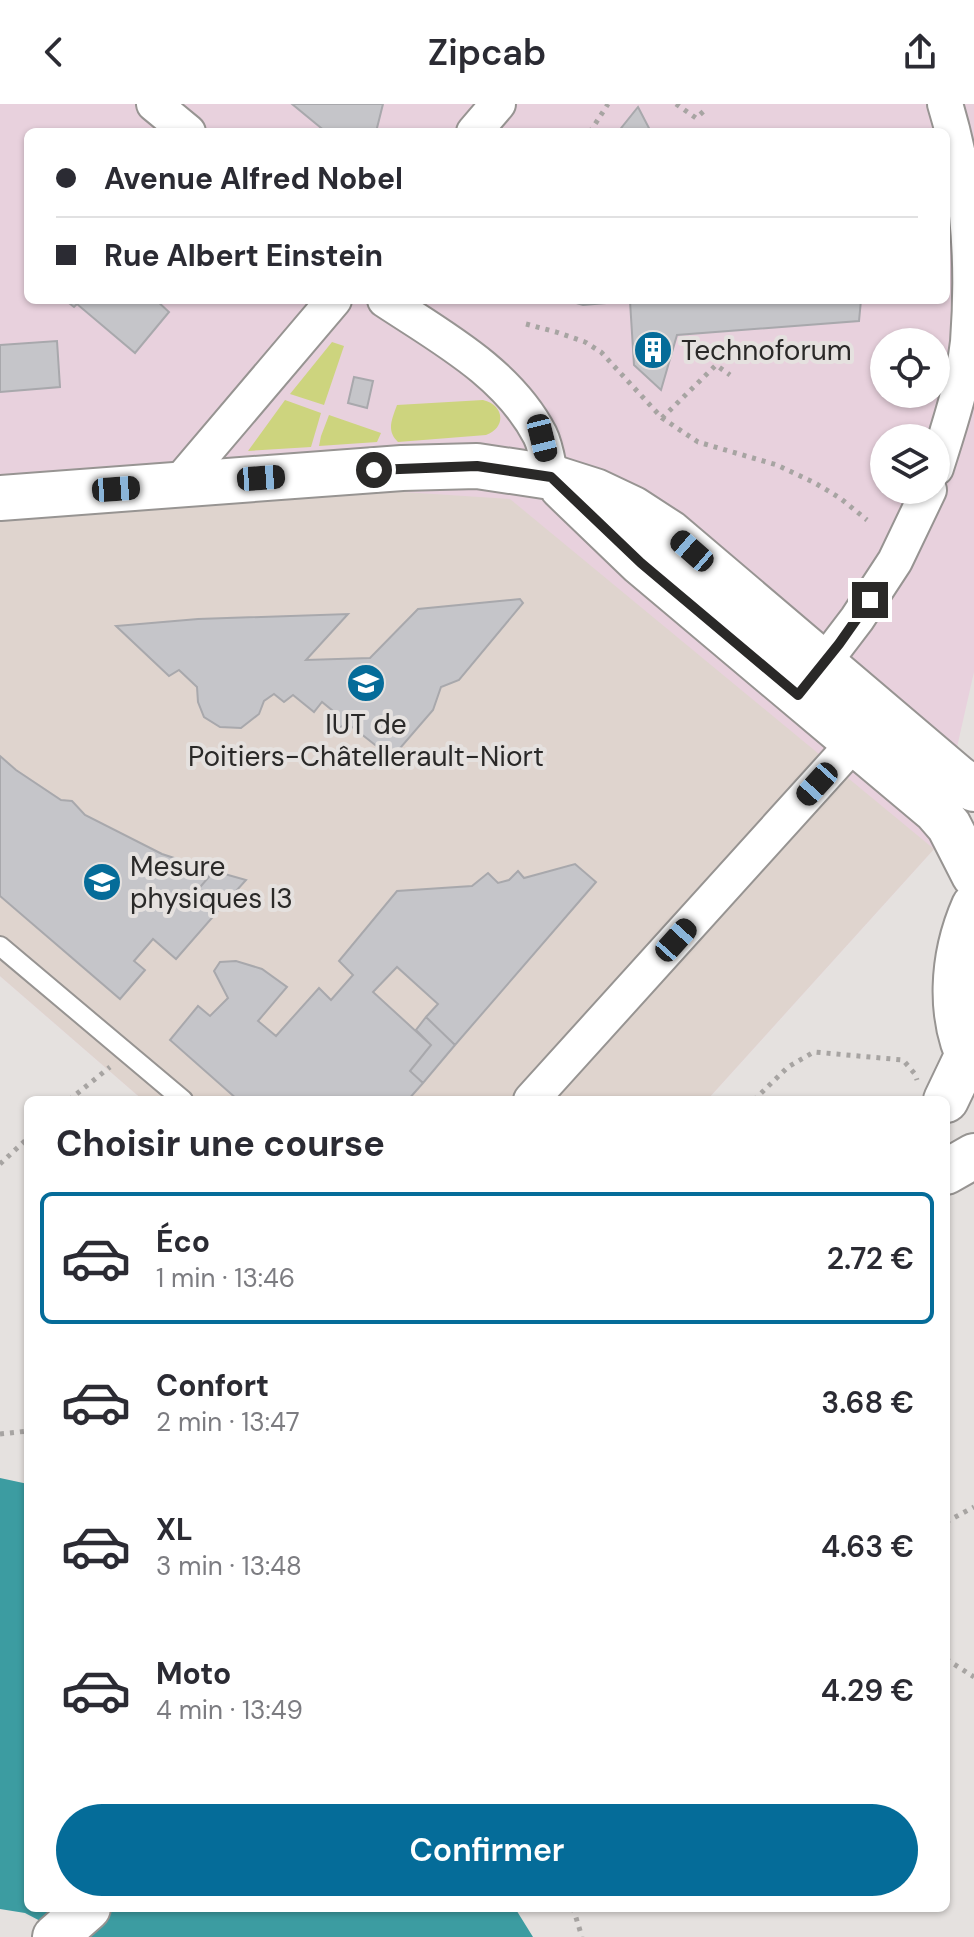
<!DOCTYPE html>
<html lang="fr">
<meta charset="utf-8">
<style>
:root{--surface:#fff;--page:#f7f7f7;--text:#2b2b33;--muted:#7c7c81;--line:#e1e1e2;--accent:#056c99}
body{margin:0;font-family:"DM Sans",sans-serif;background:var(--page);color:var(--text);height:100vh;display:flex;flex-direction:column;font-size:30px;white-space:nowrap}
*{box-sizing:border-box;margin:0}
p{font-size:26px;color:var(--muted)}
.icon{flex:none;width:44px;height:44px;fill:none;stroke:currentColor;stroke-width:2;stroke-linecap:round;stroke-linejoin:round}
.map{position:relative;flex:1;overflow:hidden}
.side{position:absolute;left:24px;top:992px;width:926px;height:816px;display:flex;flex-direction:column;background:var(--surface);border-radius:12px;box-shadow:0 2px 6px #0004}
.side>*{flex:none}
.hud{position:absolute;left:24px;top:24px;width:926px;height:176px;border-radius:12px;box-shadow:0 2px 6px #0004;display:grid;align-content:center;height:176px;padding:0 32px;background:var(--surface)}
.controls{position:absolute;left:870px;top:224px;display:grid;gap:16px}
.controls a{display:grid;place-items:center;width:80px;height:80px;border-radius:50%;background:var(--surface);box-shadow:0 2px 6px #0004;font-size:40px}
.end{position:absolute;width:36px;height:36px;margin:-18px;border:10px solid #2a2928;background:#fff;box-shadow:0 0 0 4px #fff}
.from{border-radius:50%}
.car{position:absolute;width:24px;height:48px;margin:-24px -12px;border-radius:10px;box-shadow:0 0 6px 2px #0007;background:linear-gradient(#222 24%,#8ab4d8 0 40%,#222 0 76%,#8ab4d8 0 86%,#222 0)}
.hud b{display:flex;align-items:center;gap:28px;height:76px;font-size:30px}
.hud b+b{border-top:2px solid var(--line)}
.hud i{width:20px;height:20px;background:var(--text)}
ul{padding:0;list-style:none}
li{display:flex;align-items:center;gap:24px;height:132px;margin:0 16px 12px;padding:0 16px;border:4px solid transparent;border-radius:12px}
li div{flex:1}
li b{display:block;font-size:30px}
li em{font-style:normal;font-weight:600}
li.selected{border-color:var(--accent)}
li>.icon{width:72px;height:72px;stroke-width:1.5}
h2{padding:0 32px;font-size:36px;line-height:96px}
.action{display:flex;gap:16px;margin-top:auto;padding:16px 32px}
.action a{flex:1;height:92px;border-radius:48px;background:var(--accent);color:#fff;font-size:32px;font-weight:600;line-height:92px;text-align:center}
header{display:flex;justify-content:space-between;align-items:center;height:104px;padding:0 32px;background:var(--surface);font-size:36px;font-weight:600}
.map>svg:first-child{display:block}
</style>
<header><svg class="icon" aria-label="back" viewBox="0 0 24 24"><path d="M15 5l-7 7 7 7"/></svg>Zipcab<svg class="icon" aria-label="share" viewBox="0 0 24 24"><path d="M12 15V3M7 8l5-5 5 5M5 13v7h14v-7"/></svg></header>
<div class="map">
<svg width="974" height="1833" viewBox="0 0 974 1833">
<rect width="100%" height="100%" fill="#e5e1df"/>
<path fill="#e8d1dd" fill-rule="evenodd" d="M0 0H974V568L934 745 707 996H143L0 872ZM28 28H946V196H28ZM884 238H936V290H884ZM884 334H936V386H884Z"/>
<path fill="#dfd4ce" d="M357 385 510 395 934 745 707 996H143L0 872V412Z"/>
<path fill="#cdd47e" d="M332 238 344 242 324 301 290 290Z
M285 296 321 309 311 343 248 347Z
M483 296C504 301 507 323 486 331L398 338C386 327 392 315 397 301Z
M329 311 381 329 377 338 319 342 321 332Z"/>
<path fill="#3c9ca1" d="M0 1374 28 1380V1804H515L533 1833H71L25 1809 0 1805Z"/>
<path fill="#c5c5c9" stroke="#a8a8ac" stroke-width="2" d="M292 0H383L376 28H326Z
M638 3 651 28H618Z
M65 196H156L169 208 135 249 77 200 74 203Z
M566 196H861L859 217 677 231 661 286 634 261 630 197 583 201Z
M57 237 60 283 0 288V241Z
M354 273 373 277 367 304 348 299Z
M520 495 523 499 459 576 441 583 433 606 389 657 379 662V644L346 618 336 628 325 618 333 607 322 598 314 608 293 591 284 598 274 590 264 597 259 610 241 624 220 623 204 613 198 598 197 583 179 566 169 572 116 522 198 515 348 510 306 556 370 554 418 505Z
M0 652 16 666 61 696 72 697 85 711 162 750 214 767 194 790 218 807 176 855 153 835 134 857 145 866 120 895 0 792Z
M575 760 596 778 455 941 426 913 438 900 397 863 373 888 431 941 410 967 423 979 408 996H238L170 936 198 902 210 912 228 894 214 867 220 858 236 857 262 865 287 883 258 917 276 932 319 884 331 896 353 871 339 857 397 787 472 782 488 769 498 779 509 776 518 767 524 774Z
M214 767 246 776 218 807 194 790Z
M426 913 455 941 423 979 410 967 431 941 416 926Z"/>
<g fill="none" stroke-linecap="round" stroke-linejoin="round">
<defs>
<path id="service" d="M0 842 183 996"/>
<path id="minor" d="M154 0 188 28
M474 28 498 0
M385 196C441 233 508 269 540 331 546 343 548 360 551 373
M936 364C949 323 963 281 968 238 974 158 969 78 945 0
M177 381 334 196
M809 578 857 515 895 457 929 386
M531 996 854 639"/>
<path id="tertiary" d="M562 383 641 459 936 707 949 722 974 771
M0 394 402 364 477 362 551 373 595 387 633 405 670 429 958 674 974 685"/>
<path id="primary" d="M974 802C952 852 947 914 974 964
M946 996 967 952
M946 1068 974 1052
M55 1833 88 1804"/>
</defs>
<use href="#service" stroke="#979492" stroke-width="22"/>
<use href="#minor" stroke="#979492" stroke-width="38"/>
<use href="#tertiary" stroke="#979492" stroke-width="48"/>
<use href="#primary" stroke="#979492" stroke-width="48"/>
<path stroke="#a7a4a2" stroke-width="5" stroke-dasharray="4 6" stroke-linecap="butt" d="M676 0 696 14 704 7
M590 28 608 0
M526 220 556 228 585 238 601 248 662 314 698 338 777 361 815 379 840 394 867 416
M662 314 716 261 730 271
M69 996 110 963
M754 996 788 963 814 948 903 956 915 970 917 976
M0 1060 28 1034
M0 1330 28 1327
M946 1418 974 1403
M946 1555 974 1573
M573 1804 582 1833"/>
<use href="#service" stroke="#fff" stroke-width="18"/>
<use href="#minor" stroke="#fff" stroke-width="34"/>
<use href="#tertiary" stroke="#fff" stroke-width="44"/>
<use href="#primary" stroke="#fff" stroke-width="44"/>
</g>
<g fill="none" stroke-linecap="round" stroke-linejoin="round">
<path stroke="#2a2928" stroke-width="10" d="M374 366 477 362 551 373 641 459 798 591 839 540 870 496"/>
</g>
<defs>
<symbol id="building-disc" viewBox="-11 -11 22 22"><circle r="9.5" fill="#056c99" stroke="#e5e1df"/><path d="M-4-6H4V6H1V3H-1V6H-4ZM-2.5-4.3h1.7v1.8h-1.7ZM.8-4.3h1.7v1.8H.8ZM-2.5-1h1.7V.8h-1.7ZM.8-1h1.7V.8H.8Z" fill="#fff"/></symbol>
<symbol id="university-disc" viewBox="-11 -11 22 22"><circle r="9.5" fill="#056c99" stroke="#e5e1df"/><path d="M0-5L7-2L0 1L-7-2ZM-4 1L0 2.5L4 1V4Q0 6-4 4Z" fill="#fff"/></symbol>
</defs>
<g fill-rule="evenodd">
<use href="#building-disc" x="631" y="224" width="44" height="44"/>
<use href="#university-disc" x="344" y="557" width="44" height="44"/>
<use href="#university-disc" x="80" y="756" width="44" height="44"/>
</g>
<g text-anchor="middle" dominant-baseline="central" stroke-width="8" stroke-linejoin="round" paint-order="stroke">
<g font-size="28" fill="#2a2928" stroke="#e5e1df" text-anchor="start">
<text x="681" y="246">Technoforum</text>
<text x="366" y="620" text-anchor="middle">IUT de<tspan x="366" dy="32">Poitiers-Châtellerault-Niort</tspan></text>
<text x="130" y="762">Mesure<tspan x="130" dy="32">physiques I3</tspan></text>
</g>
</g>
</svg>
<div class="controls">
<a><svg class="icon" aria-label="locate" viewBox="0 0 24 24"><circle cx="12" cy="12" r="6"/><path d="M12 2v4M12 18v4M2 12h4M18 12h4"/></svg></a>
<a><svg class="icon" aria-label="layers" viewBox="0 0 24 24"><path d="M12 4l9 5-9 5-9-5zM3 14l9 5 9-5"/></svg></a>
</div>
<i class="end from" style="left:374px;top:366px"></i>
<i class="end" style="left:870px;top:496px"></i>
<i class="car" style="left:542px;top:334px;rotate:166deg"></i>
<i class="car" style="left:261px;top:374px;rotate:86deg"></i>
<i class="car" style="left:116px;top:385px;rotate:86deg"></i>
<i class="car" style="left:692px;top:447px;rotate:311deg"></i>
<i class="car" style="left:817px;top:680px;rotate:222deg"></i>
<i class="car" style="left:676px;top:836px;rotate:42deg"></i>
<div class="hud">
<b><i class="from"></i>Avenue Alfred Nobel</b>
<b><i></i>Rue Albert Einstein</b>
</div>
<section class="side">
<h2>Choisir une course</h2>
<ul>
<li class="selected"><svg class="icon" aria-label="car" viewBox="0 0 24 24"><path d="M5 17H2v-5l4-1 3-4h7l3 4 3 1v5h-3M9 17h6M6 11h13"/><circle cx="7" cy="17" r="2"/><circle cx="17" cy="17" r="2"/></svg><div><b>Éco</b><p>1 min · 13:46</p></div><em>2.72 €</em></li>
<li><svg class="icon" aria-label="car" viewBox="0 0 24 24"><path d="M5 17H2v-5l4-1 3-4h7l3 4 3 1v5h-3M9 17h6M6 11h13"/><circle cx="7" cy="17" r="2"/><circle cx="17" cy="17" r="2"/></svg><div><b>Confort</b><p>2 min · 13:47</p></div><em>3.68 €</em></li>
<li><svg class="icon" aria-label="car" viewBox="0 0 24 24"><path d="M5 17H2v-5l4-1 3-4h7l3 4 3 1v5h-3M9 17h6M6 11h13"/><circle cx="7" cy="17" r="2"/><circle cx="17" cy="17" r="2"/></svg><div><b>XL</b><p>3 min · 13:48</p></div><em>4.63 €</em></li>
<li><svg class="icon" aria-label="car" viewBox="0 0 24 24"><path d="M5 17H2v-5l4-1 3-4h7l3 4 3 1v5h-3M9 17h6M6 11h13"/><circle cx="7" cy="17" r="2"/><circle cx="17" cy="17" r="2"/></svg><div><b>Moto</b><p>4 min · 13:49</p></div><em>4.29 €</em></li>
</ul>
<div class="action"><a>Confirmer</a></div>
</section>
</div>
